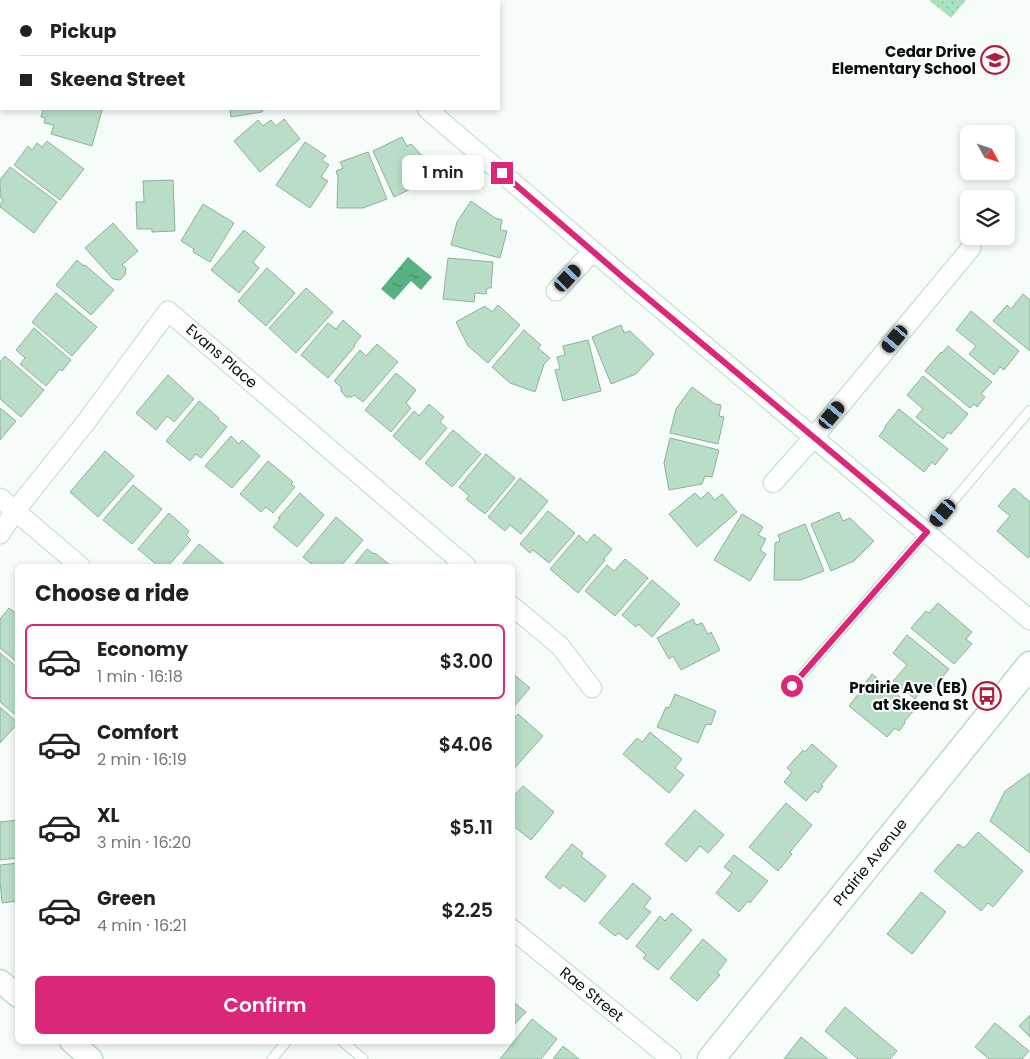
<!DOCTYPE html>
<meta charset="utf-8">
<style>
:root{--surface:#fff;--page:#f2f2f2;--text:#222;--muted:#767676;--line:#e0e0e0;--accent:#db2777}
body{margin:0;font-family:Poppins,sans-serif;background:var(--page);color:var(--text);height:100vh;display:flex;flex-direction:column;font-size:19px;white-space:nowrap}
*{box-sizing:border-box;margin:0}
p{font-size:16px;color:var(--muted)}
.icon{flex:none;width:28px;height:28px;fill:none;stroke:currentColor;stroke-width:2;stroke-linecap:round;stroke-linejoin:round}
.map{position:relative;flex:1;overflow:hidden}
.side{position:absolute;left:15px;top:564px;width:500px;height:480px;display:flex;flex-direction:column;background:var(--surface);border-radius:8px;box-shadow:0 2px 8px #0003}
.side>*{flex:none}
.guide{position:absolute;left:0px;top:0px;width:500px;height:110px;box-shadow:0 2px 8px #0003;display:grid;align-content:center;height:110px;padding:0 20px;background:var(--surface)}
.needle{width:32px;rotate:130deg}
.tools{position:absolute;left:960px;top:125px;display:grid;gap:10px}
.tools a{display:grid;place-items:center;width:55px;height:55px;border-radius:8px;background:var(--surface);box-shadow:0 2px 8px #0003;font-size:25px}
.end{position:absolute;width:22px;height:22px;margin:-11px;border:6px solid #db2777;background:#fff;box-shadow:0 0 0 2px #fff}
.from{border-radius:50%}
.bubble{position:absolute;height:35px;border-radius:8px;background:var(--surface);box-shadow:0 2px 8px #0003;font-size:16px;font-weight:600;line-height:35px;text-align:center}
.car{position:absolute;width:15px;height:30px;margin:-15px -8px;border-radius:6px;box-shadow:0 0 4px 1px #0007;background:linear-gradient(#222 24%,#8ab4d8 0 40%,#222 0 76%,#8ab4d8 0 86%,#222 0)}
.guide b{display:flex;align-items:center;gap:18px;height:48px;font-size:19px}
.guide b+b{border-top:1px solid var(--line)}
.guide i{width:12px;height:12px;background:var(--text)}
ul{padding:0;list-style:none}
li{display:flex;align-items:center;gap:15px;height:75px;margin:0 10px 8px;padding:0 10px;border:2px solid transparent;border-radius:8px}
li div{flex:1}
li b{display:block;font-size:19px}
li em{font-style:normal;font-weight:600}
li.current{border-color:var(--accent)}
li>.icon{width:45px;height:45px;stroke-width:1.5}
h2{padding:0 20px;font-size:22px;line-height:60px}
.primary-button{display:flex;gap:10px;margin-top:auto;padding:10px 20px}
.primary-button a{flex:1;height:58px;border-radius:8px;background:var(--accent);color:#fff;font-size:20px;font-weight:600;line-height:58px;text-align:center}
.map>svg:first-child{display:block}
</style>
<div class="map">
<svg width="1030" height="1059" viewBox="0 0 1030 1059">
<defs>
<pattern id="green-dots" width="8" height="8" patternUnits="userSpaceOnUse" patternTransform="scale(1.25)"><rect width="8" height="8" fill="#a9e2c1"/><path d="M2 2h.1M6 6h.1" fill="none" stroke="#90c1a4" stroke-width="1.8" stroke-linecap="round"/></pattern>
<pattern id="water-ripples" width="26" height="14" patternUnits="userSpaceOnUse" patternTransform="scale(1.25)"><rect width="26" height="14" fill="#58b182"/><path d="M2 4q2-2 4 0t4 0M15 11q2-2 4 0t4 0" fill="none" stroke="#478f69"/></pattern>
</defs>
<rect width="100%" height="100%" fill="#f6fdf9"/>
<path fill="url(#green-dots)" d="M929 0H966L951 18Z"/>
<path fill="url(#water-ripples)" d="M408 257 432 277 421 290 411 281 394 300 381 289Z"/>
<path fill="#b9ddc7" stroke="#8eb19c" d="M43 109H98L102 110 92 146 51 134 54 125 44 123 45 118 41 117Z
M230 109H263L262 112 231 117Z
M284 119 300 139 260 172 234 141 258 120 263 126 271 120 276 126Z
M402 137 407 146 411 144 435 169 417 186 394 197 373 151Z
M47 141 84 169 60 200 14 165 28 146 32 150 37 143 42 147Z
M305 142 326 156 322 160 329 165 321 177 328 181 310 208 276 185Z
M368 152 387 199 363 208H337L338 177 336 171 343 168 340 162Z
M10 167 57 202 34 233 0 207V205L3 200 0 197V191L1 190 0 189V180Z
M173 180 175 231 152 232V229H137L136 202H144L143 181Z
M471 201 495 218 502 220 500 230 507 231 500 258 451 245 457 222Z
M203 204 234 223 210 262 193 252 194 249 181 241Z
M113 223 138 251 122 265 126 268 125 275 120 280 113 279 85 248Z
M244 230 265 247 253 262 259 268 239 293 211 270Z
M448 258 493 262 491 288H487L486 294 475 293 474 302 443 299Z
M77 260 84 266 85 265 114 290 91 315 56 285Z
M267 268 295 293 266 326 238 301Z
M306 288 333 312 296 353 269 328Z
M56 293 97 327 72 356 32 322Z
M1023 294 1030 300V351L993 321 1007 305 1011 309Z
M498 305 520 325 488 363 468 346 456 322 485 306 492 312Z
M971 311 1019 351 1004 370 1000 367 994 375 969 354 976 346 956 330Z
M343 320 361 336 354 345 355 346 328 378 301 355 328 323 336 329Z
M621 325 624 333 630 331 654 354 636 374 611 384 592 337Z
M34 328 71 360 62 371 60 369 46 386 20 364 25 358 16 350Z
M524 330 541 345 538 348 550 358 544 364 535 392 510 383 492 367Z
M588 340 601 391 563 401 555 370 560 369 557 357 565 355 563 346Z
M377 344 398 362 363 402 354 395 352 397H346L341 391V387L334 381 360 350 366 356Z
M948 346 992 382 981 394 985 397 977 407 974 404 970 408 925 371 941 352 942 353Z
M5 356 44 390 21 417 0 399V362Z
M396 373 416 390 406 403 411 408 391 432 365 410Z
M168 375 194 399 174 422 167 416 156 430 136 413Z
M923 376 968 414 951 434 948 432 943 439 916 417 923 409 907 395Z
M692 387 715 404 721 405 719 416 724 417 718 444 670 433 676 409Z
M199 401 219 418 218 419 227 427 201 458 196 454 190 461 166 441Z
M429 404 444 417 440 422 447 428 420 460 393 436 414 411 419 416Z
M0 408 16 421 0 440Z
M899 409 948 449 935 465 932 462 924 472 879 436 886 427 885 426Z
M453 430 481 454 452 487 425 463Z
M231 436 239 444 242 440 260 456 232 488 205 466Z
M670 438 719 450 712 477 705 476 702 484 669 490 664 463Z
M105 451 134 476 98 517 70 492Z
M486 454 515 478 485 514 466 499 469 496 459 487Z
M268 461 293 482 291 484 295 487 273 513 266 507 261 512 240 494Z
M520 478 548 501 521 534 510 525 505 531 488 517Z
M133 485 162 509 132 544 103 520Z
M1014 488 1030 502V556L1028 558 997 531 1010 516 998 506Z
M708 492 715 500 722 494 737 512 697 547 669 514 695 493 701 499Z
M300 493 324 515 297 547 273 527 280 519 278 518Z
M548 511 575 533 549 563 533 550 530 553 520 544Z
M839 512 843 521 850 518 874 541 854 561 831 571 811 524Z
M169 513 189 531 186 535 191 540 168 566H158L138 549Z
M742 514 763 527 758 535 766 539 760 550 766 554 750 581 714 560Z
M336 517 363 540 341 566H314L303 557Z
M805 524 824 571 801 580H774L775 543 780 541 778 535Z
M594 534 612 549 604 559 605 560 578 593 550 569 579 535 587 543Z
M199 544 226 566H181Z
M367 549 374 554 375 553 391 566H353Z
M625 559 648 578 615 616 585 591 607 565 614 571Z
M652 580 680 604 652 637 638 624 636 627 622 615Z
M938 603 972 632 966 639 972 644 954 664 911 628 926 611 929 613Z
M9 608 18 615V663L0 648V619Z
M693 619 696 625 702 623 708 634 711 632 720 650 681 670 673 656 669 659 657 638Z
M907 635 949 669 931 691 925 686 915 699 893 681 907 665 893 653Z
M0 653 18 668V717L0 702Z
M512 673 530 688 512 709Z
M872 674 915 709 904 722 905 723 899 731 895 728 887 737 849 706 859 693 858 692Z
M675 694 716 711 711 725 706 724 698 743 657 727 666 707 669 708Z
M0 707 18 723 0 743Z
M518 714 543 736 512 771V720Z
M650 732 682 759 675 768 684 775 669 793 623 754 637 738 642 742Z
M812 744 837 766 821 785 823 786 818 793 815 791 806 801 784 782 792 772 787 768 803 750 805 752Z
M1030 773V853L990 821 1005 791Z
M523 786 554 812 531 840 512 825V798Z
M786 803 812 825 790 852 792 854 778 871 749 847Z
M695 810 724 835 708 853 700 846 686 862 665 844Z
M18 820V858L0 860V822Z
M978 832 1023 871 993 907 988 903 981 911 934 871 958 844 964 848Z
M572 844 583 853 581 856 606 876 585 902 563 885 560 889 545 877Z
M734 855 768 881 750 903 748 901 739 912 716 893 732 873 724 867Z
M18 863V901L2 903 0 881V865Z
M633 883 651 898 644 907 651 912 627 940 619 933 615 936 599 923Z
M921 892 946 912 912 954 887 934Z
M672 913 692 930 658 970 643 958 646 955 636 946 660 916 665 921Z
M703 939 727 960 717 973 720 975 697 1001 670 978Z
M512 1001 526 1012 512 1027Z
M845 1007 897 1051 890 1059H858L825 1031Z
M1030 1015V1037L1019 1026Z
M532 1019 557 1039 541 1059H500Z
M995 1023 1029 1051 1022 1059H989L975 1047Z
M801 1037 828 1059H784Z
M563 1046 579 1059H553Z"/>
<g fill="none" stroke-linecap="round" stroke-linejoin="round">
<defs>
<path id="service" d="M792 686 927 532 1030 410
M342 1041 363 1059
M272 1059 287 1041"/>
<path id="minor" d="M300 0 302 1
M11 1V0
M0 94 1 90
M427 109 627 280 1030 620
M556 291 593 251
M773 483 814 437 971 248
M0 498 80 566
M0 534 15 511 86 422 168 311 466 566
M512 606 560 646 592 688
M512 929 671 1059"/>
<path id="tertiary" d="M0 981 18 996
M71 1041 91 1059"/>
<path id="secondary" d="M711 1059 1030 665"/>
</defs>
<use href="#service" stroke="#b8dcc6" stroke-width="11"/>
<use href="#minor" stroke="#b8dcc6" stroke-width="21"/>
<use href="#tertiary" stroke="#b8dcc6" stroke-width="25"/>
<use href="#secondary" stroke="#b8dcc6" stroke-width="29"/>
<use href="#service" stroke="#fff" stroke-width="9"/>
<use href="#minor" stroke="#fff" stroke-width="19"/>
<use href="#tertiary" stroke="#fff" stroke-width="22"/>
<use href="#secondary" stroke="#fff" stroke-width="26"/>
</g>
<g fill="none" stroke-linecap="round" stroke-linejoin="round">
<path stroke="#db2777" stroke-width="6" d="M502 173 626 280 927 532 792 686"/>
</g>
<defs>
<symbol id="school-ring" viewBox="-11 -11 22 22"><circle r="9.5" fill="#fff" stroke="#b11d3d" stroke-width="1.5"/><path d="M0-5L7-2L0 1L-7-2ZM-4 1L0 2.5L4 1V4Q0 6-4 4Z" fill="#b11d3d"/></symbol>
<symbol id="bus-ring" viewBox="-11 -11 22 22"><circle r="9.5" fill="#fff" stroke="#b11d3d" stroke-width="1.5"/><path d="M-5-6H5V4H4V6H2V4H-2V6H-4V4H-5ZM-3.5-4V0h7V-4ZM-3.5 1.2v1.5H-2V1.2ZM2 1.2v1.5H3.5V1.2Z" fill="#b11d3d"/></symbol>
</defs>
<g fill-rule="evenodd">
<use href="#school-ring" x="979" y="44" width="32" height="32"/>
<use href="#bus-ring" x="971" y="680" width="32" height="32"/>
</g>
<g text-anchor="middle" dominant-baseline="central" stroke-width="4" stroke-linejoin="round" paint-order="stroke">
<g font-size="15" font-weight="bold" fill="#05110a" stroke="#fff" text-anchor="end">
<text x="976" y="51">Cedar Drive<tspan x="976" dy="17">Elementary School</tspan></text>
<text x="968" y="687">Prairie Ave (EB)<tspan x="968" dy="17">at Skeena St</tspan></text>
</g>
<g font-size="15" fill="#05110a" stroke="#fff">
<text transform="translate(222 356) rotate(41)">Evans Place</text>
<text transform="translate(870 862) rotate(-51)">Prairie Avenue</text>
<text transform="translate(592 994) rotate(39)">Rae Street</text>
</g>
</g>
</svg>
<div class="tools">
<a><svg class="needle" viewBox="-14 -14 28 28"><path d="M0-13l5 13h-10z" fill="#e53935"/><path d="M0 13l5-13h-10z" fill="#767676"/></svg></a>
<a><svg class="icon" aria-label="layers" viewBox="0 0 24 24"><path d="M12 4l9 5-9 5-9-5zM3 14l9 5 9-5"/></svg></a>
</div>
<i class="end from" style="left:792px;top:686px"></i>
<i class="end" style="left:502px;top:173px"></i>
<div class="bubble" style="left:402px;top:155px;width:82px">1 min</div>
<i class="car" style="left:568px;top:278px;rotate:43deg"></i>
<i class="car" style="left:895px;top:339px;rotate:220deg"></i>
<i class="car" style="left:832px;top:415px;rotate:40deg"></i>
<i class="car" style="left:943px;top:513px;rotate:220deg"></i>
<div class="guide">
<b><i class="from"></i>Pickup</b>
<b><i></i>Skeena Street</b>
</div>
<section class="side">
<h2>Choose a ride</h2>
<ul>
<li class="current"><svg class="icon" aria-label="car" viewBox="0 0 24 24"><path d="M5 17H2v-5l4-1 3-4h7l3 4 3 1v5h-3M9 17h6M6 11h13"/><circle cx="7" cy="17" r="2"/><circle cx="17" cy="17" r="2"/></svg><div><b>Economy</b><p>1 min · 16:18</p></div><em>$3.00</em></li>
<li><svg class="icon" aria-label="car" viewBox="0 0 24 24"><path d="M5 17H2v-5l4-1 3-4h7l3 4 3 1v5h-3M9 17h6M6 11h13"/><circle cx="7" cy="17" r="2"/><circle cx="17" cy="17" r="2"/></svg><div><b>Comfort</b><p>2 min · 16:19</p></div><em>$4.06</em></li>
<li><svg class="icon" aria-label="car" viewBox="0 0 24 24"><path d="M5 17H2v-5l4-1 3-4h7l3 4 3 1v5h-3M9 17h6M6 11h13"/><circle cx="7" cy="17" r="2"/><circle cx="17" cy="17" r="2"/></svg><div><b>XL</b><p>3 min · 16:20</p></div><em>$5.11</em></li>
<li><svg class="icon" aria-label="car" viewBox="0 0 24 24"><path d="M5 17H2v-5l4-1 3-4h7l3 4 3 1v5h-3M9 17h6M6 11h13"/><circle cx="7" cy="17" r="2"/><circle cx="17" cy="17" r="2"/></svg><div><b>Green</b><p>4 min · 16:21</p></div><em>$2.25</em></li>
</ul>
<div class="primary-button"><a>Confirm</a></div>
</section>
</div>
